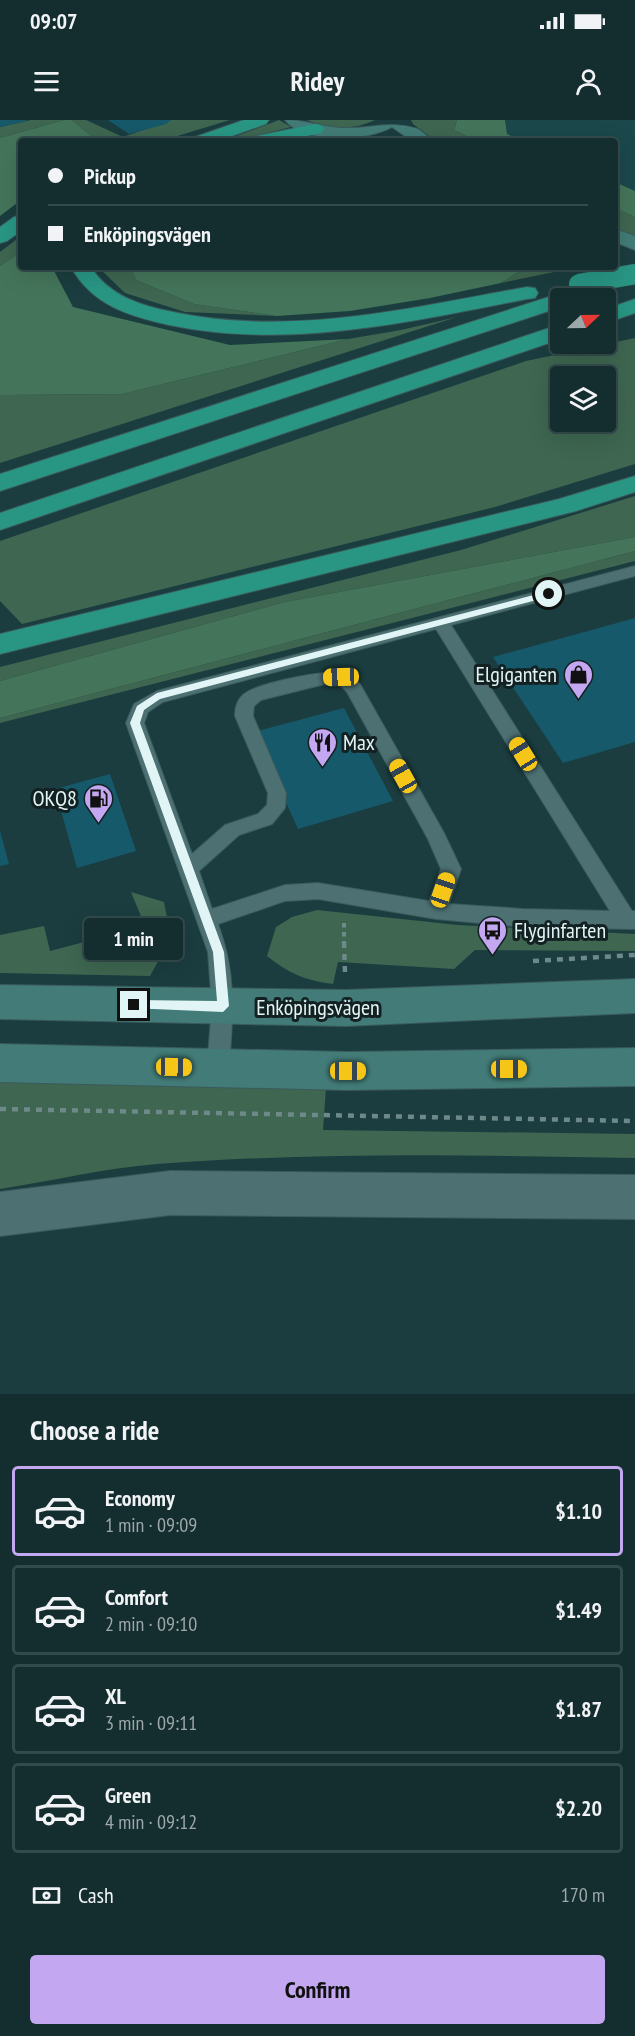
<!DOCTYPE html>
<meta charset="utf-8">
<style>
:root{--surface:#142e2f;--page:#213a3b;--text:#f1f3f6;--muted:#9da8aa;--line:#334a4b;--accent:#c4a7f1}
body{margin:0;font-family:"PT Sans Narrow",sans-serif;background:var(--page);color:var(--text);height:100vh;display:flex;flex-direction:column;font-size:22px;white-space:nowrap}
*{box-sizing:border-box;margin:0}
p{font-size:20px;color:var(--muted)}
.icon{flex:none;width:33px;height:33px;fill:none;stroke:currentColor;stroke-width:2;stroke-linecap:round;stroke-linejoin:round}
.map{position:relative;height:1274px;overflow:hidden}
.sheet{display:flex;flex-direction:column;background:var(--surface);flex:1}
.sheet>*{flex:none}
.guide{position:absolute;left:18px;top:18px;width:600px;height:132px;border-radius:6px;box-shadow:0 6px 24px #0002,0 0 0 2px var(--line);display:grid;align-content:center;height:132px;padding:0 30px;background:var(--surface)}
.needle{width:39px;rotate:68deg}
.tools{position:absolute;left:550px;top:168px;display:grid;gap:12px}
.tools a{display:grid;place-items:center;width:66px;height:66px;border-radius:6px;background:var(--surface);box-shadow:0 6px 24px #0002,0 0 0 2px var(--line);font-size:30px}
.end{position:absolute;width:27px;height:27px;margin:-14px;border:8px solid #e2f5f6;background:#111;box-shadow:0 0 0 3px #111}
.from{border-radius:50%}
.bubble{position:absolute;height:42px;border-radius:6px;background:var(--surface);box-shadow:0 6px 24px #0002,0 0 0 2px var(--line);font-size:20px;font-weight:800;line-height:42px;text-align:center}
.car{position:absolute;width:18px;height:36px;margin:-18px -9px;border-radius:8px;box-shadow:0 0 4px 2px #0007;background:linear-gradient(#f5c518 24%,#345 0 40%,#f5c518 0 76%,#345 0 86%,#f5c518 0)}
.guide b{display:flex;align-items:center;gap:21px;height:57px;font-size:22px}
.guide b+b{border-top:2px solid var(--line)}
.guide i{width:15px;height:15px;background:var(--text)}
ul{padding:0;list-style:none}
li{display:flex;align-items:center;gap:18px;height:90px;margin:0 12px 9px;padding:0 18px;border:3px solid var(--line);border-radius:6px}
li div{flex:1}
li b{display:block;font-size:22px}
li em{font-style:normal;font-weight:800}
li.selected{border-color:var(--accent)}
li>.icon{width:54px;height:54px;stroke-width:1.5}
h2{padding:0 30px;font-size:27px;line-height:72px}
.pay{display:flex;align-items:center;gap:15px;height:66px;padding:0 30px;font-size:22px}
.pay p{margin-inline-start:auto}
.cta{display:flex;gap:12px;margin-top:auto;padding:12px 30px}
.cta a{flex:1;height:69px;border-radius:6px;background:var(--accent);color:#111;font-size:24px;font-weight:800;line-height:69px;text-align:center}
.status{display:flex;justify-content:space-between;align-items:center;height:42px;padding:0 30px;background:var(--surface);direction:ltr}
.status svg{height:16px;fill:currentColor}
header{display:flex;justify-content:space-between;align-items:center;height:78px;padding:0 30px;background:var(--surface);font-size:27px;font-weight:800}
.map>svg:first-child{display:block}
</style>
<div class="status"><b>09:07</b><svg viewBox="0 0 49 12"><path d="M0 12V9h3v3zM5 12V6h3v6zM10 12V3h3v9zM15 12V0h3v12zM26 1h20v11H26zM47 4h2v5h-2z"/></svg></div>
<header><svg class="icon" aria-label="menu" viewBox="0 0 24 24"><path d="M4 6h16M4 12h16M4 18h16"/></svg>Ridey<svg class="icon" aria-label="person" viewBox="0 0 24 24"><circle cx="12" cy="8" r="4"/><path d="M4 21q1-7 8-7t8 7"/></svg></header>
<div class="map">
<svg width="635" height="1274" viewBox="0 0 635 1274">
<rect width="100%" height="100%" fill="#1b3d3f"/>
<path fill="#1a484b" d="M505 0H635V71L615 62V21H522L507 14Z"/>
<path fill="#3e6650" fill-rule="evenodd" d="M31 0H64L0 18V7Z
M72 0H86L123 17 171 0H230L161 21H97Z
M279 0 291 7 237 21H223Z
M307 0H375C355 10 328 10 307 0Z
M411 0H457L454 10 477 21H436L413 4Z
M615 88 635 97V117L615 108Z
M21 116V132L0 146V132Z
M98 147H131L136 160 194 184 277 196 185 192 125 173Z
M526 147H578L501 163Z
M457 197 0 343V275L122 274 348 219 401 210Z
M635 218V344L495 387 22 504 0 481V421L526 241ZM561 256H606V302H561Z
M635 376V417L285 482 0 561V547L461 430Z
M635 431V441L0 603V598Z
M131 772 164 782 171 818 150 856 0 853V815L44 806 50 831 145 806Z
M317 790 458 805 635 814V831L475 830 454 849 338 842 333 864C304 860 290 854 267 836L276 807 292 797Z
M0 960 326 968 323 1010 635 1014V1038C476 1035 316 1032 157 1044 105 1048 52 1061 0 1069Z"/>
<path fill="#44755a" d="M64 0H72L97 21H21V80L0 96V18Z
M457 0H505L507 14 522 21H477L454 10Z
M615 62 635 71V97L615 88Z
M21 132V147H52L73 187 230 225 348 219 122 274 0 275V146Z
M131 147H526L501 163 430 178 350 191 277 196 194 184 136 160Z
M635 417V431L0 598V561L285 482Z"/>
<path fill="#16596b" d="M0 0H26L27 1 0 7Z
M108 0H171L166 4 129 14Z
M635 498V622L563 643 493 537Z
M344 588 393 681 298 709 254 612Z
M110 654 136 731 77 748 55 669Z
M0 711 9 744 0 746Z"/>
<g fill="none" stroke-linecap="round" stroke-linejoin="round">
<defs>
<path id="lane" d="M635 446V456L451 505 632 791H635V809L523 807 436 799 318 779 285 781 218 804C237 855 233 895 229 948L226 955 218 958 210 955 207 948 212 886 208 832 126 603 134 584 157 571ZM436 509 610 791 523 789 449 784 461 749 444 713 364 571C360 564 356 557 348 554 332 547 262 563 247 572 238 577 235 586 235 596L268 673 267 685 258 694 225 705 192 734 144 603 148 592 163 582ZM325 564H339L347 572 428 719 441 749 429 781 318 763 285 765 212 789 199 751 239 715 272 704 285 688 286 673 253 596 254 586 261 580Z"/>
<path id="street" d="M170 1051 635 1055V1099L170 1095 0 1116V1072Z"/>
<path id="secondary" d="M285 0C306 0 321 7 341 8 372 9 389 0 418 9 423 13 428 16 432 21H412L392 7C369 21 303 24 285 0Z
M615 109 635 116V130L615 122Z
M635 859V893L346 906 0 899V865L346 870Z
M0 924 348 932 635 928V966L348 970 0 962Z"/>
<path id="highway" d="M244 0H269L266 4 218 21H192L195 17Z
M315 4 321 5 324 9 321 13 283 21H249L252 17Z
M21 95V111L7 121 0 123V107L14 97Z
M71 147H91C109 176 142 186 173 192 291 217 411 188 527 167L535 168 538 173 535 178 527 179C409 202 289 230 169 205 129 196 92 185 71 147Z
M561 173 571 178H561V187L0 371V354Z
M635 179V193L606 203V189Z
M561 204V219L0 410V393Z
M635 356V372L576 391 0 534V514L559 379Z"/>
</defs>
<use href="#lane" stroke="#3b5a5c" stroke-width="2"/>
<use href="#street" stroke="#3b5a5c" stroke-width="2"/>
<use href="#secondary" stroke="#3b5a5c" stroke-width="2"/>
<use href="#highway" stroke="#3b5a5c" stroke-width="2"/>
<path stroke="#6d898a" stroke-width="4" stroke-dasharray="4.5 4.5" stroke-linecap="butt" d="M344 803V824"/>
<path stroke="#6d898a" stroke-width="4.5" stroke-dasharray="6 6" stroke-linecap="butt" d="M344 822 345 852
M533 841 635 835
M0 989 635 1001"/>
<use href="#lane" fill="#4d7072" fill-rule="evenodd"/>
<use href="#street" fill="#4d7072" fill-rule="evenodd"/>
<use href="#secondary" fill="#427b77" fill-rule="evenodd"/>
<use href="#highway" fill="#299684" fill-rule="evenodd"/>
<defs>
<path id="highway-bridge" d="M579 164 635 154"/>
</defs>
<use href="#highway-bridge" stroke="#3b5a5c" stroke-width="21" stroke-linecap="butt"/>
<use href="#highway-bridge" stroke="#299684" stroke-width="20"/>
</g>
<path fill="#e2f5f6" d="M549 471 552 472V476L160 579 144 590 140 603 224 832 229 886 223 892 130 888V881L134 880 217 881 213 832 130 603 137 586 157 573Z"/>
<defs>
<symbol id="shop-pin" viewBox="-11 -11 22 30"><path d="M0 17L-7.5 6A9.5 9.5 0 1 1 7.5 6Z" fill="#c4a7f1" stroke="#132122"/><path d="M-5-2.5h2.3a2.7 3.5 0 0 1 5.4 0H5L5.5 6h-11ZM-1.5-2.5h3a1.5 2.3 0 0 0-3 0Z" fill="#111"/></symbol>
<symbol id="restaurant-pin" viewBox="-11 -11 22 30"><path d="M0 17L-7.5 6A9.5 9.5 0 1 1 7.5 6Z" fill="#c4a7f1" stroke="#132122"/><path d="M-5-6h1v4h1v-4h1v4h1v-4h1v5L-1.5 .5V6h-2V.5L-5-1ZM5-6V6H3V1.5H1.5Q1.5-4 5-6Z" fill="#111"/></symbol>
<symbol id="fuel-pin" viewBox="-11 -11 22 30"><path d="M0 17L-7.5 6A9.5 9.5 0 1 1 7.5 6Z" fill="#c4a7f1" stroke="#132122"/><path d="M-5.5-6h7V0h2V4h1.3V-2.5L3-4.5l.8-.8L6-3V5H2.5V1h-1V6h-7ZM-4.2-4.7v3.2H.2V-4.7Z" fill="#111"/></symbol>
<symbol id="bus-pin" viewBox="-11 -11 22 30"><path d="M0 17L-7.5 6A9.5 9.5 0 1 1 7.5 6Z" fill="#c4a7f1" stroke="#132122"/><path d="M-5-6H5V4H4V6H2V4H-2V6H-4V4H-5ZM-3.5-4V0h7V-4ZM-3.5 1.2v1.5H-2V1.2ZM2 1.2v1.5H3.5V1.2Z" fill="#111"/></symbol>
</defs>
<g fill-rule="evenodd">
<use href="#shop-pin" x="562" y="538" width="33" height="45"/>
<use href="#restaurant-pin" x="306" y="606" width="33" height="45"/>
<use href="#fuel-pin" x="82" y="662" width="33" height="45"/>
<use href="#bus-pin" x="476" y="794" width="33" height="45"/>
</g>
<g text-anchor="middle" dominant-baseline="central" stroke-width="6" stroke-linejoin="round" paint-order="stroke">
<g font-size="22" fill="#e2f5f6" stroke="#132122" text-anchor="end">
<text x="557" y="554">Elgiganten</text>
<text x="343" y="622" text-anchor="start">Max</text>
<text x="77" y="678">OKQ8</text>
<text x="514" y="810" text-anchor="start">Flyginfarten</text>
</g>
<g font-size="22" fill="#e2f5f6" stroke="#132122">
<text x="318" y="887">Enköpingsvägen</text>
</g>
</g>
</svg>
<div class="tools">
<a><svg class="needle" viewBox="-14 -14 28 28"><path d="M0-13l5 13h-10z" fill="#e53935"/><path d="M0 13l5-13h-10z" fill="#9da8aa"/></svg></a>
<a><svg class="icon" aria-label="layers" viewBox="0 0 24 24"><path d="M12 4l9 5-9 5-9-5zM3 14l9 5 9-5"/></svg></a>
</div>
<i class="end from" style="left:549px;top:474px"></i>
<i class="end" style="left:134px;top:885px"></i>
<div class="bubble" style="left:84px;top:798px;width:99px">1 min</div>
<i class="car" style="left:341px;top:557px;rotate:268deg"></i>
<i class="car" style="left:523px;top:634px;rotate:328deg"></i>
<i class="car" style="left:403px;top:656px;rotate:331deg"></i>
<i class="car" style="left:443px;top:770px;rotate:19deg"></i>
<i class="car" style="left:174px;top:947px;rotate:91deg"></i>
<i class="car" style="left:509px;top:949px;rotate:90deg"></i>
<i class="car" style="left:348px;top:951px;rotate:90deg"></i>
<div class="guide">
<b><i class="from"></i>Pickup</b>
<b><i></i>Enköpingsvägen</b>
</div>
</div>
<section class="sheet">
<h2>Choose a ride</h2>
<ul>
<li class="selected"><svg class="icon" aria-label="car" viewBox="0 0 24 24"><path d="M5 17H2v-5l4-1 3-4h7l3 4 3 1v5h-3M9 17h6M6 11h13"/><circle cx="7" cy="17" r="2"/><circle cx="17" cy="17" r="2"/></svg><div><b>Economy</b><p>1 min · 09:09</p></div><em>$1.10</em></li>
<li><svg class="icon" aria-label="car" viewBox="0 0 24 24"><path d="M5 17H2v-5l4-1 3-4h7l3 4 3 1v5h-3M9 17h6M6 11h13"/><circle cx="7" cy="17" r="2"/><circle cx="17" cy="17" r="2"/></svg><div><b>Comfort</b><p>2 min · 09:10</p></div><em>$1.49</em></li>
<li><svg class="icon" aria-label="car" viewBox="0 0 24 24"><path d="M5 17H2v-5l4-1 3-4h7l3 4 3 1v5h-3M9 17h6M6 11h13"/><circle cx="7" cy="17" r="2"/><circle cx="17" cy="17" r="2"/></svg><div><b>XL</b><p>3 min · 09:11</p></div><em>$1.87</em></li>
<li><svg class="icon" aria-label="car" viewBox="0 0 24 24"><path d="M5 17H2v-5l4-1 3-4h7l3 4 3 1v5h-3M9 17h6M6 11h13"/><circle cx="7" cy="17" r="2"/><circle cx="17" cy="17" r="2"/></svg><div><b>Green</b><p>4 min · 09:12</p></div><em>$2.20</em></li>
</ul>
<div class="pay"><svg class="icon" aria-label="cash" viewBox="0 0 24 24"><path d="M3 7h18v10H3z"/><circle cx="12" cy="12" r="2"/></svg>Cash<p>170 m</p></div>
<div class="cta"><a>Confirm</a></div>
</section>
